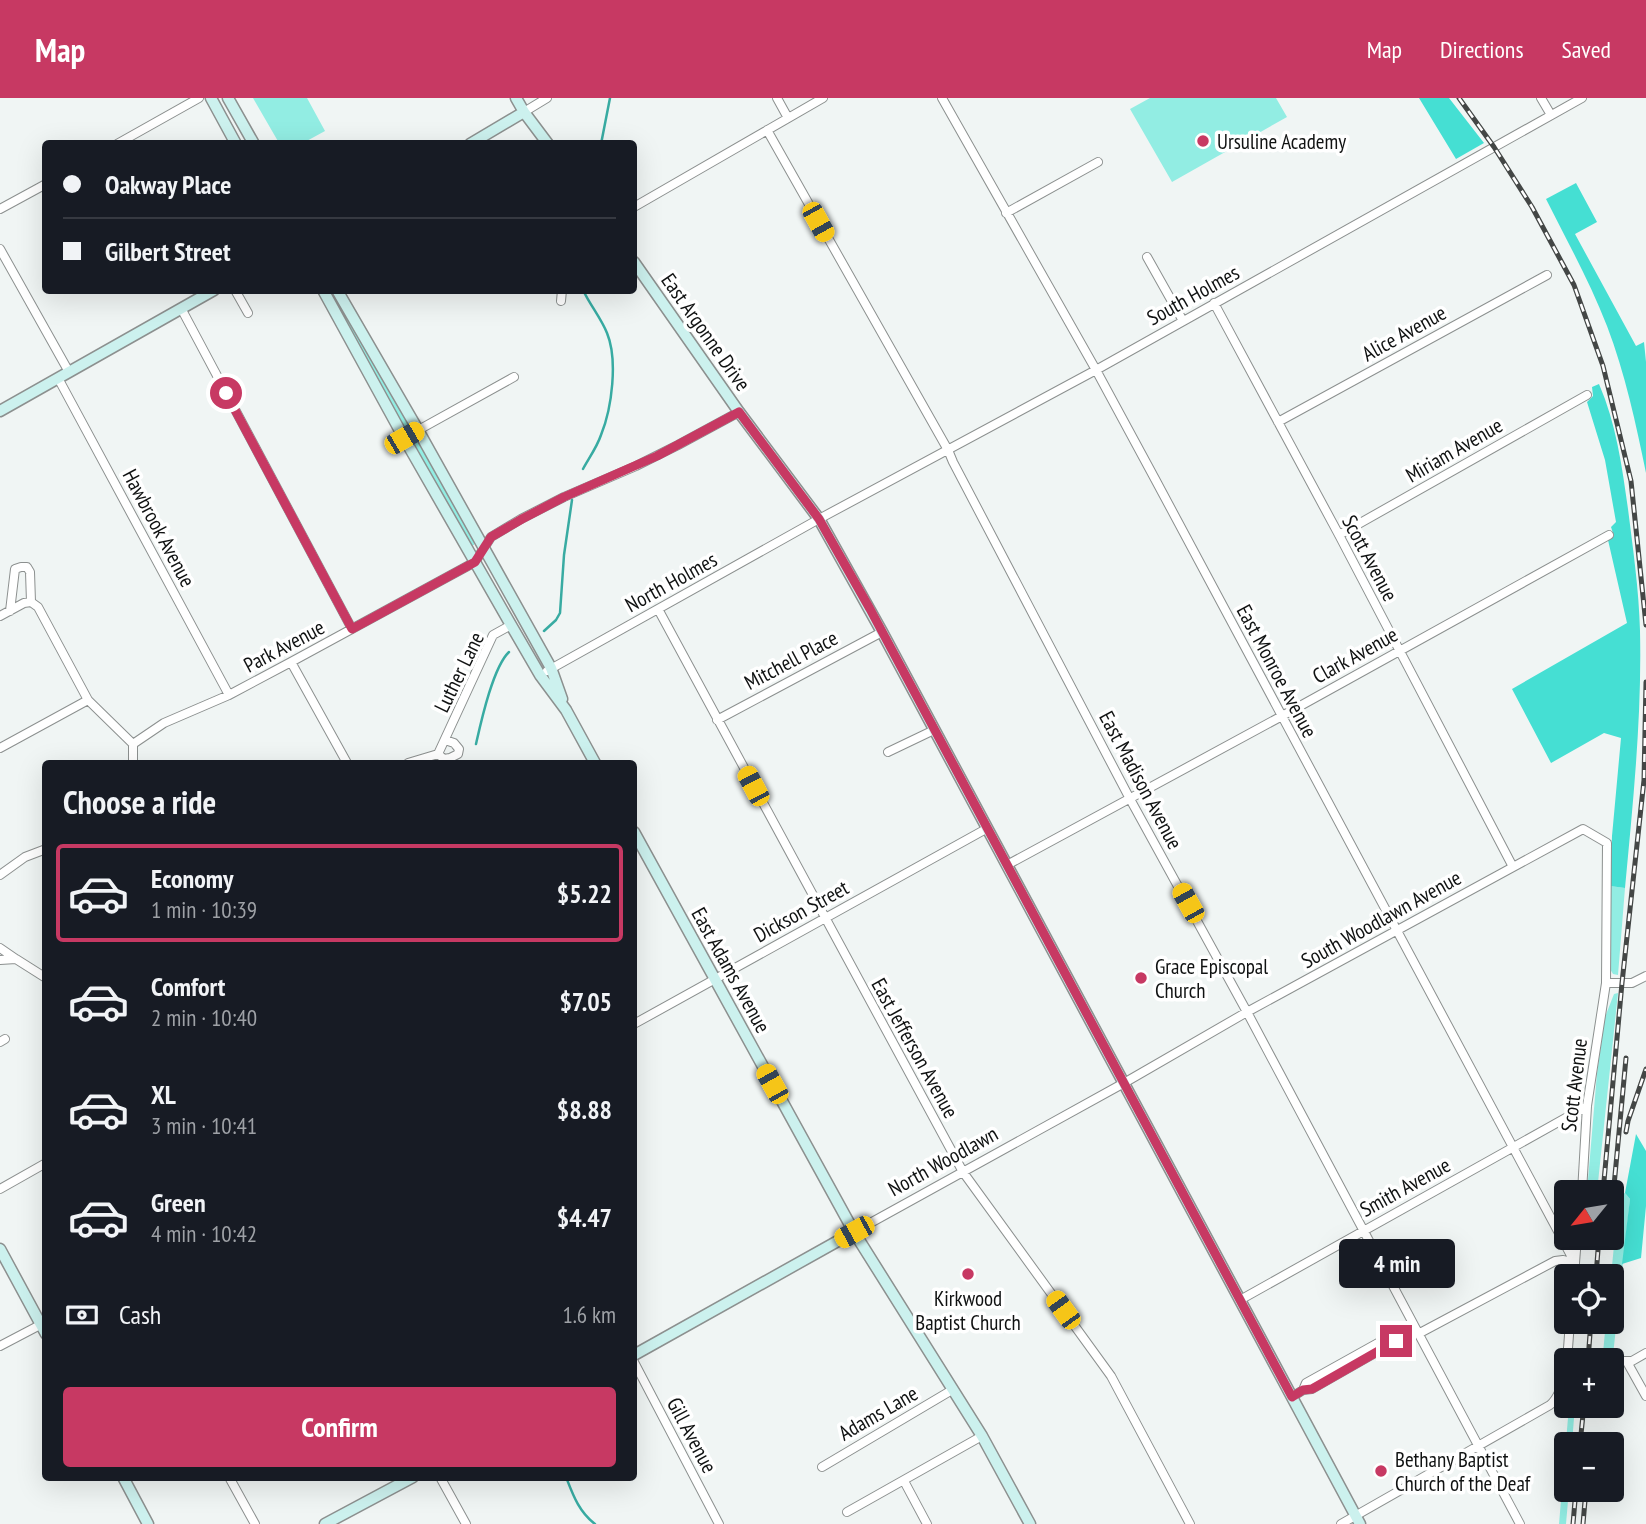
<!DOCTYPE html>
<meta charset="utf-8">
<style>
:root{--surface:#171b24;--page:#242831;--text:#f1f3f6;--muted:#9ea1a6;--line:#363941;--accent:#c73963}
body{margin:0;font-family:"PT Sans Narrow",sans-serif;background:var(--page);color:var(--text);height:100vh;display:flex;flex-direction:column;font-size:26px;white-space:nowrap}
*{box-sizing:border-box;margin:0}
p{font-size:23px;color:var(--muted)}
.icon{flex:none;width:38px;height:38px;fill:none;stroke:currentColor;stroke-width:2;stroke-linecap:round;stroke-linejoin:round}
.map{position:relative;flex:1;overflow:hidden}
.drawer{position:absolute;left:42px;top:662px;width:595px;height:721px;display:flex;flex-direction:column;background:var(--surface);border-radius:7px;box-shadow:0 7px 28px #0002}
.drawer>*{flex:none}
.guide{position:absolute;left:42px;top:42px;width:595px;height:154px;border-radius:7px;box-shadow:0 7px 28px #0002;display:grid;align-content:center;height:154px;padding:0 21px;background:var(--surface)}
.needle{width:46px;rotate:240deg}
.buttons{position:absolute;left:1554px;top:1082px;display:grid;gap:14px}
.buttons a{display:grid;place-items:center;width:70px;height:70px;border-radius:7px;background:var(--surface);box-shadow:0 7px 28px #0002;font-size:35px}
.end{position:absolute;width:32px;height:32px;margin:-16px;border:9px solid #c73963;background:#fff;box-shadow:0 0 0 4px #fff}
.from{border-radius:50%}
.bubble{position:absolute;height:49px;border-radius:7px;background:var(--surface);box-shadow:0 7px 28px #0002;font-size:23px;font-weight:700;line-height:49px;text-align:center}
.car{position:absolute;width:21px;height:42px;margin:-21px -10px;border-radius:9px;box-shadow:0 0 5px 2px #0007;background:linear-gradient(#f5c518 24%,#345 0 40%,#f5c518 0 76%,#345 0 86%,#f5c518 0)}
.guide b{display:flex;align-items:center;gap:24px;height:66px;font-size:26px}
.guide b+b{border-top:2px solid var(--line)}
.guide i{width:18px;height:18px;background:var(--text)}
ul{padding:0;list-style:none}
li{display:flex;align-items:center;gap:21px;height:98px;margin:0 14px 10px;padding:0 7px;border:4px solid transparent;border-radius:7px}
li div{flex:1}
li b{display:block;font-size:26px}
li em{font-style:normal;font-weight:700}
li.on{border-color:var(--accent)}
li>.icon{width:63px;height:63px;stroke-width:1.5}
h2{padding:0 21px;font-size:32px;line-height:84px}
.pay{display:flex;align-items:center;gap:18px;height:77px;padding:0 21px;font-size:26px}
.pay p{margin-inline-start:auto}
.cta{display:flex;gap:14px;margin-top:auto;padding:14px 21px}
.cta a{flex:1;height:80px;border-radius:7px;background:var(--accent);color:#fff;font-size:28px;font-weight:700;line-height:80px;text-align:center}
header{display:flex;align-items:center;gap:42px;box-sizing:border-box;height:98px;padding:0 35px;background:var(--accent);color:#fff}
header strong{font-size:33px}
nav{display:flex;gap:38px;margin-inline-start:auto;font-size:24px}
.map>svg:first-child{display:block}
</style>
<header>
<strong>Map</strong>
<nav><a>Map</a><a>Directions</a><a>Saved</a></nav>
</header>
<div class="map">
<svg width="1646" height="1426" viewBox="0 0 1646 1426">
<rect width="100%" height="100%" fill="#f0f5f4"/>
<path fill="#92ede3" d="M253 0H307L325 33 303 45H279Z
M1150 0H1276L1287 19 1172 84 1130 11Z
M327 193H331L344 209 410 327 409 332 404 331Z
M415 342 420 345 474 441V447L471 448 413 346Z
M1610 788 1625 790 1618 877 1613 876 1610 871Z
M1618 895 1597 1094H1587L1597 975 1605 919 1614 896Z
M1625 1095 1630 1101 1613 1257 1603 1255 1606 1223H1612L1611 1178 1619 1097Z
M1566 1307H1575L1572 1346H1566V1391H1569L1566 1426H1559L1569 1308Z"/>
<path fill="#45dfd3" d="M1419 0H1449L1484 45 1456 61Z
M1576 85 1597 124 1575 136 1636 248 1644 244 1646 264V375C1636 326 1625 275 1607 228 1590 184 1567 143 1546 101Z
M1599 286C1616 325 1622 368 1628 411 1633 451 1639 492 1640 533 1642 619 1633 704 1625 790L1610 788 1612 738 1621 640 1604 635 1551 665 1512 591 1627 525 1608 442 1614 438 1611 429 1616 424 1605 362 1587 304 1593 298 1592 289Z
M1636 1036 1646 1053V1108L1641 1160 1622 1166 1630 1101 1625 1095Z"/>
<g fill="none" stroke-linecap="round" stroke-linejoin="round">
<path stroke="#38aba2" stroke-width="2.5" d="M601 46 610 0
M583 192C590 207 601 220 607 235 618 262 612 310 601 337 597 349 589 360 583 371
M544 533 556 522 560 515 564 457 572 402
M476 646C481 624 493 569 509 554
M566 1379C573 1397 579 1414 595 1426"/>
<defs>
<path id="street" d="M777 0 788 20
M942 0 1096 272 1155 381 1575 1165
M1541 0 1551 17
M524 14 547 0
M767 32 948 352 953 364 1130 701 1247 914 1520 1426
M117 46 199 0
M634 109 823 0
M0 111 46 86
M1006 115 1098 64
M0 151 69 274
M1147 159 1183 223
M235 192 248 215
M561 203 562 192
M1214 205 1339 437 1513 769
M182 212 352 531
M58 280 229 597
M1278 324 1547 177
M404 340 514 279
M1339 437 1587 297
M658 511 963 1074 1111 1278 1190 1426
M10 513 15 471 21 469H27L30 474 31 504 38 509 88 602 133 646
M0 518 24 505 31 504
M291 564 347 665
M547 573 819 421 1096 272 1582 0
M717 622 882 534
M133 646 164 625 229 597 291 564 475 464 491 439 521 421 564 399 636 368 678 347 739 314
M133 646V665
M0 650 88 602
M888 654 934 632
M438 656 444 661 450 660 458 656 459 651 454 645 445 642
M408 665 438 656 493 537 511 527
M1007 767 1282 618 1609 437
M0 777 25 759 46 751
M0 850 16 861
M0 862 16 861 46 880
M1606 885H1632L1646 878
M634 926 986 731
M0 944 5 941
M0 1091 46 1065
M854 1134 1124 985 1247 914 1583 731 1607 745 1606 885 1587 1008 1582 1094
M1574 1178 1577 1139
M1240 1202 1587 1008
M1418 1236 1555 1163 1563 1162 1575 1165
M0 1248 40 1227 46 1228
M1567 1258 1601 1262
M1612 1263H1632L1646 1255
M634 1264 719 1426
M1627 1264 1646 1298
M1303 1292 1306 1285 1394 1236H1401
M1292 1299 1303 1292 1312 1291 1396 1243 1401 1236 1414 1228
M822 1369 952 1292
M229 1379 255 1426
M440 1379 466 1426
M904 1383 927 1426
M847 1414 982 1338
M1341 1426 1550 1307C1568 1292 1568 1246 1570 1223"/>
<path id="secondary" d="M211 0 236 46
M228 0 254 46
M516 0 524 14 548 46
M470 46 524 14
M634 164 739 314 819 421 882 534 1360 1426
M323 192 404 340 511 527 540 577 566 612 595 665
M337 192 418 332 551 570 562 601
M0 313 214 192
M634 734 854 1134 982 1338 1030 1426
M0 1151 46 1236
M634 1257 854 1134
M123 1379 148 1426
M325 1426 413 1379"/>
</defs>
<use href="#street" stroke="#8c908f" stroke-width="10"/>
<use href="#secondary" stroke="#8c908f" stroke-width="13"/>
<use href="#street" stroke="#fff" stroke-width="8"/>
<use href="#secondary" stroke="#ccf1ee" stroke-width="10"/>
<defs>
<path id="rail" d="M1459 0 1494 49 1532 109 1574 187 1603 268 1631 383 1646 527
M1626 1034 1628 1023 1646 971
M1603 1094 1622 885 1644 682 1646 584
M1612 1109 1626 960
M1596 1178 1599 1139
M1588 1262 1591 1223
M1580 1346 1584 1307
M1573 1426 1576 1391
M1583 1426 1586 1391"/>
</defs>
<use href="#rail" stroke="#444746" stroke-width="5"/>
<use href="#rail" stroke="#fff" stroke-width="2.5" stroke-dasharray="8" stroke-linecap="butt"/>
</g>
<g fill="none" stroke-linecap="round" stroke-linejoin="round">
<path stroke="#c73963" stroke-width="9" d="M226 295 352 531 475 464 491 439 522 421 564 399 657 358 739 314 819 421 870 511 1292 1299 1303 1292 1312 1291 1396 1243"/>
</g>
<g fill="#c73963" stroke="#fff" stroke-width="2.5">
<circle cx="1203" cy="43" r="7"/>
<circle cx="1141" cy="880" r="7"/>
<circle cx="968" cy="1176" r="7"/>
<circle cx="1381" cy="1373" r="7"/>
</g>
<g text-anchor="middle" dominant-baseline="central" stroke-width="7" stroke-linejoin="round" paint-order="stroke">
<g font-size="21" fill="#101212" stroke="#fff" text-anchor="start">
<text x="1217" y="43">Ursuline Academy</text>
<text x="1155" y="868">Grace Episcopal<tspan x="1155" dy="24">Church</tspan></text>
<text x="968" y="1200" text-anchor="middle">Kirkwood<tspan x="968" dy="24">Baptist Church</tspan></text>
<text x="1395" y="1361">Bethany Baptist<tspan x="1395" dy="24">Church of the Deaf</tspan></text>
</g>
<g font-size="21" fill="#101212" stroke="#fff">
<text transform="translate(1193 197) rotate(-29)">South Holmes</text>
<text transform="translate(706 234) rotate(55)">East Argonne Drive</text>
<text transform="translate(1404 235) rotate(-29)">Alice Avenue</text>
<text transform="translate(1454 352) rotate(-30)">Miriam Avenue</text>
<text transform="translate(159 430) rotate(62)">Hawbrook Avenue</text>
<text transform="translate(1370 460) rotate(62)">Scott Avenue</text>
<text transform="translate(671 484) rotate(-29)">North Holmes</text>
<text transform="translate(284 548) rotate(-28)">Park Avenue</text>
<text transform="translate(1355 557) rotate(-29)">Clark Avenue</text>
<text transform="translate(791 562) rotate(-28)">Mitchell Place</text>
<text transform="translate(1277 573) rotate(62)">East Monroe Avenue</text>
<text transform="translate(459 574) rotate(-64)">Luther Lane</text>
<text transform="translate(1141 682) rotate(62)">East Madison Avenue</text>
<text transform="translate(801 813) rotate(-29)">Dickson Street</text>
<text transform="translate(1381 821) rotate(-29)">South Woodlawn Avenue</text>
<text transform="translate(731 872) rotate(61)">East Adams Avenue</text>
<text transform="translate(915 950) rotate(61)">East Jefferson Avenue</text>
<text transform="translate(1574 987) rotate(-83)">Scott Avenue</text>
<text transform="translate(943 1063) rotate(-29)">North Woodlawn</text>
<text transform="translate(1405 1089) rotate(-29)">Smith Avenue</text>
<text transform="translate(878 1315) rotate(-30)">Adams Lane</text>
<text transform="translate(692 1337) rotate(62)">Gill Avenue</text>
</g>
</g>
</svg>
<div class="buttons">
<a><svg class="needle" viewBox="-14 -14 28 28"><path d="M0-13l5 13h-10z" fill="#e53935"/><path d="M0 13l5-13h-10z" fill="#9ea1a6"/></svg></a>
<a><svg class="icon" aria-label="locate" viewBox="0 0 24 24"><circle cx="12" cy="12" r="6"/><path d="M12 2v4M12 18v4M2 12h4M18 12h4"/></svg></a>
<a>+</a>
<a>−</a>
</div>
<i class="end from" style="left:226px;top:295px"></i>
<i class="end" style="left:1396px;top:1243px"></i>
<div class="bubble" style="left:1339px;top:1141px;width:116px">4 min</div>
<i class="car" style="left:818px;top:124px;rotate:151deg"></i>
<i class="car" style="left:404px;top:340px;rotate:60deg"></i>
<i class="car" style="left:753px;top:688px;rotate:332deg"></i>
<i class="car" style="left:1188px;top:805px;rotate:331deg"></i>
<i class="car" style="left:772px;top:986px;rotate:331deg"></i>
<i class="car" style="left:854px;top:1134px;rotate:241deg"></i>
<i class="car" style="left:1063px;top:1212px;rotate:324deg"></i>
<div class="guide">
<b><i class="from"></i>Oakway Place</b>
<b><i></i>Gilbert Street</b>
</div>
<section class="drawer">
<h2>Choose a ride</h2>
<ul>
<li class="on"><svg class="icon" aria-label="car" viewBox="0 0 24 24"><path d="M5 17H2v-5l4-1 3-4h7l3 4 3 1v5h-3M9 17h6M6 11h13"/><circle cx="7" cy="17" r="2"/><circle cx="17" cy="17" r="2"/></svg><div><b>Economy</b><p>1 min · 10:39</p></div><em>$5.22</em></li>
<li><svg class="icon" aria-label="car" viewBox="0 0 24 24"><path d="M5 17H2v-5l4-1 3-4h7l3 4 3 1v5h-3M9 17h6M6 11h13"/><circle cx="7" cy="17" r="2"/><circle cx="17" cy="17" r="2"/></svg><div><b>Comfort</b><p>2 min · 10:40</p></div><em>$7.05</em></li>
<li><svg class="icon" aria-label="car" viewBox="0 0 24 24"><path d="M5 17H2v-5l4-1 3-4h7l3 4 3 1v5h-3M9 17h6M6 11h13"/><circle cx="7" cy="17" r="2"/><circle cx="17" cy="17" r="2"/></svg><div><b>XL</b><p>3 min · 10:41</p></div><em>$8.88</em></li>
<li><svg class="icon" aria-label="car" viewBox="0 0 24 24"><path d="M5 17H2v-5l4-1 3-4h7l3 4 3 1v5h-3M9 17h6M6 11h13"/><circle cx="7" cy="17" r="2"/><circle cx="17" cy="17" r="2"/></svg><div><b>Green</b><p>4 min · 10:42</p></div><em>$4.47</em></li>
</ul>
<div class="pay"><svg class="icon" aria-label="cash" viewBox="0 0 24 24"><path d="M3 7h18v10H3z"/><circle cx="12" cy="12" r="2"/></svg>Cash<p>1.6 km</p></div>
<div class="cta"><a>Confirm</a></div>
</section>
</div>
